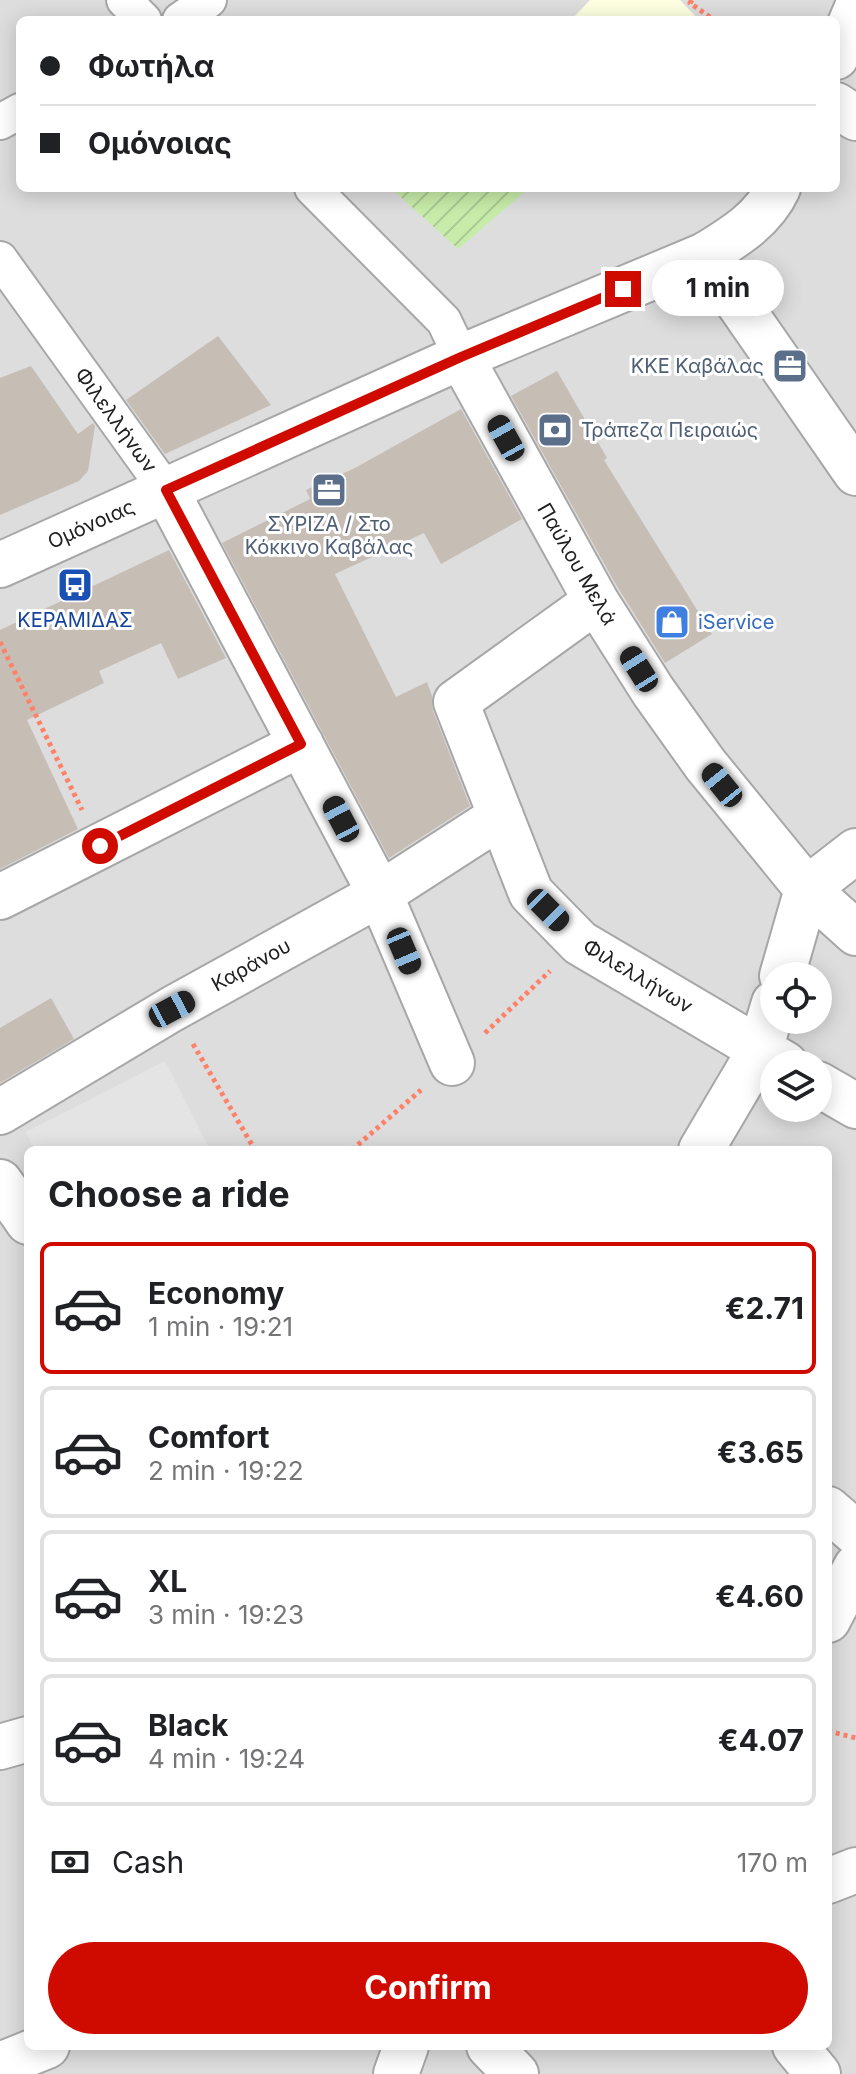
<!DOCTYPE html>
<meta charset="utf-8">
<style>
:root{--surface:#fff;--page:#f2f2f2;--text:#202124;--muted:#757577;--line:#e0e0e0;--accent:#cf0b00}
body{margin:0;font-family:Inter,sans-serif;background:var(--page);color:var(--text);height:100vh;display:flex;flex-direction:column;font-size:30px;white-space:nowrap}
*{box-sizing:border-box;margin:0}
p{font-size:26px;color:var(--muted)}
.icon{flex:none;width:44px;height:44px;fill:none;stroke:currentColor;stroke-width:2;stroke-linecap:round;stroke-linejoin:round}
.map{position:relative;flex:1;overflow:hidden}
.sheet{position:absolute;left:24px;top:1146px;width:808px;height:904px;display:flex;flex-direction:column;background:var(--surface);border-radius:12px;box-shadow:0 4px 20px #0003}
.sheet>*{flex:none}
.hud{position:absolute;left:16px;top:16px;width:824px;height:176px;border-radius:12px;box-shadow:0 4px 20px #0003;display:grid;align-content:center;height:176px;padding:0 24px;background:var(--surface)}
.controls{position:absolute;left:760px;top:962px;display:grid;gap:16px}
.controls a{display:grid;place-items:center;width:72px;height:72px;border-radius:50%;background:var(--surface);box-shadow:0 4px 20px #0003;font-size:40px}
.end{position:absolute;width:36px;height:36px;margin:-18px;border:10px solid #cf0b00;background:#fff;box-shadow:0 0 0 4px #fff}
.from{border-radius:50%}
.bubble{position:absolute;height:56px;border-radius:28px;background:var(--surface);box-shadow:0 4px 20px #0003;font-size:26px;font-weight:700;line-height:56px;text-align:center}
.car{position:absolute;width:24px;height:48px;margin:-24px -12px;border-radius:10px;box-shadow:0 0 6px 2px #0007;background:linear-gradient(#222 24%,#8ab4d8 0 40%,#222 0 76%,#8ab4d8 0 86%,#222 0)}
.hud b{display:flex;align-items:center;gap:28px;height:76px;font-size:30px}
.hud b+b{border-top:2px solid var(--line)}
.hud i{width:20px;height:20px;background:var(--text)}
ul{padding:0;list-style:none}
li{display:flex;align-items:center;gap:24px;height:132px;margin:0 16px 12px;padding:0 8px;border:4px solid var(--line);border-radius:12px}
li div{flex:1}
li b{display:block;font-size:30px}
li em{font-style:normal;font-weight:700}
li.active{border-color:var(--accent)}
li>.icon{width:72px;height:72px;stroke-width:1.5}
h2{padding:0 24px;font-size:36px;line-height:96px}
.pay{display:flex;align-items:center;gap:20px;height:88px;padding:0 24px;font-size:30px}
.pay p{margin-inline-start:auto}
.cta{display:flex;gap:16px;margin-top:auto;padding:16px 24px}
.cta a{flex:1;height:92px;border-radius:48px;background:var(--accent);color:#fff;font-size:32px;font-weight:700;line-height:92px;text-align:center}
.map>svg:first-child{display:block}
</style>
<div class="map">
<svg width="856" height="2074" viewBox="0 0 856 2074">
<defs>
<pattern id="garden-furrows" width="10" height="10" patternUnits="userSpaceOnUse" patternTransform="scale(2)"><rect width="10" height="10" fill="#c7ecaa"/><path d="M-1 1l2-2M0 10L10 0M9 11l2-2" fill="none" stroke="#abca92"/></pattern>
</defs>
<rect width="100%" height="100%" fill="#f1eee6"/>
<path fill="#dedddd" fill-rule="evenodd" d="M0 0H856V2074H0ZM20 20H836V188H20ZM774 976H818V1020H774ZM774 1064H818V1108H774ZM28 1150H828V2046H28Z"/>
<path fill="#fdffe0" d="M590 0H680L699 20H571Z"/>
<path fill="url(#garden-furrows)" d="M391 188H527L528 189 458 249Z"/>
<path fill="#e4e4e4" d="M165 1061 210 1150H35L26 1132Z"/>
<path fill="#c6bdb5" d="M218 336 271 405 165 454 126 400Z
M31 366 78 434 93 423 95 426 88 471 79 481 0 515V378Z
M557 371 607 458 604 460 712 634 665 663 615 583 511 396Z
M461 409 522 519 441 564 424 533 335 574 396 697 427 682 432 696 433 711 470 806 389 858 222 543 310 499 306 490 353 469Z
M169 550 226 658 178 679 161 643 99 671 104 683 27 720 78 829 0 869V630Z
M51 998 74 1039 0 1083V1028Z"/>
<g fill="none" stroke-linecap="round" stroke-linejoin="round">
<defs>
<path id="pedestrian" d="M124 0 144 20
M180 20 209 0
M0 122 20 111
M312 188 444 321 461 357
M0 259 166 490"/>
<path id="minor" d="M836 105 856 118
M705 255 856 473
M461 357 596 601 653 691 705 764 807 889 856 933
M166 490 380 894 452 1063
M596 601 456 702 531 893 580 943 785 1064
M0 897 301 744
M782 976 807 889 856 851
M818 1084 856 1106
M0 1112 172 1009 380 894 501 816
M701 1150 760 1050 774 1003
M0 1182 28 1222
M828 1509 856 1533
M0 1747 28 1739
M828 1881 856 1870
M489 2046 516 2074
M795 2046 818 2074
M0 2065 47 2046"/>
<path id="tertiary" d="M836 57 856 10
M0 565 461 357 705 255C734 237 763 220 778 188
M828 1620 856 1567
M396 2074 406 2046"/>
</defs>
<use href="#pedestrian" stroke="#a7a7a7" stroke-width="38"/>
<use href="#minor" stroke="#a7a7a7" stroke-width="48"/>
<use href="#tertiary" stroke="#a7a7a7" stroke-width="48"/>
<path stroke="#fe8169" stroke-width="5" stroke-dasharray="4 4" stroke-linecap="butt" d="M692 0 690 3 714 20
M0 642 82 810
M485 1033 550 971
M193 1044 255 1150
M352 1150 421 1090
M828 1731 856 1738"/>
<use href="#pedestrian" stroke="#fff" stroke-width="34"/>
<use href="#minor" stroke="#fff" stroke-width="44"/>
<use href="#tertiary" stroke="#fff" stroke-width="44"/>
</g>
<g fill="none" stroke-linecap="round" stroke-linejoin="round">
<path stroke="#cf0b00" stroke-width="10" d="M100 846 301 744 166 490 461 357 623 289"/>
</g>
<defs>
<symbol id="office-square" viewBox="-11 -11 22 22"><rect x="-9" y="-9" width="18" height="18" rx="4" fill="#5c6f8a" stroke="#fff"/><path d="M-6-3h4V-5.5h4V-3h4V5H-6ZM-1-4.5V-3h2v-1.5ZM-6 0V1H6V0Z" fill="#fff"/></symbol>
<symbol id="bank-square" viewBox="-11 -11 22 22"><rect x="-9" y="-9" width="18" height="18" rx="4" fill="#5c6f8a" stroke="#fff"/><path d="M-6-4H6V4H-6ZM0-2.3a2.3 2.3 0 1 0 0 4.6a2.3 2.3 0 1 0 0-4.6Z" fill="#fff"/></symbol>
<symbol id="bus-square" viewBox="-11 -11 22 22"><rect x="-9" y="-9" width="18" height="18" rx="4" fill="#1a4fb4" stroke="#fff"/><path d="M-5-6H5V4H4V6H2V4H-2V6H-4V4H-5ZM-3.5-4V0h7V-4ZM-3.5 1.2v1.5H-2V1.2ZM2 1.2v1.5H3.5V1.2Z" fill="#fff"/></symbol>
<symbol id="shop-square" viewBox="-11 -11 22 22"><rect x="-9" y="-9" width="18" height="18" rx="4" fill="#3f7fe0" stroke="#fff"/><path d="M-5-2.5h2.3a2.7 3.5 0 0 1 5.4 0H5L5.5 6h-11ZM-1.5-2.5h3a1.5 2.3 0 0 0-3 0Z" fill="#fff"/></symbol>
</defs>
<g fill-rule="evenodd">
<use href="#office-square" x="770" y="346" width="40" height="40"/>
<use href="#bank-square" x="535" y="410" width="40" height="40"/>
<use href="#office-square" x="309" y="470" width="40" height="40"/>
<use href="#bus-square" x="55" y="565" width="40" height="40"/>
<use href="#shop-square" x="652" y="602" width="40" height="40"/>
</g>
<g text-anchor="middle" dominant-baseline="central" stroke-width="6" stroke-linejoin="round" paint-order="stroke">
<g font-size="20" fill="#4e5e75" stroke="#fff" text-anchor="end">
<text x="764" y="366">ΚΚΕ Καβάλας</text>
<text x="581" y="430" text-anchor="start">Τράπεζα Πειραιώς</text>
<text x="329" y="524" text-anchor="middle">ΣΥΡΙΖΑ / Στο<tspan x="329" dy="23">Κόκκινο Καβάλας</tspan></text>
</g>
<g font-size="20" fill="#202020" stroke="#fff">
<text transform="translate(116 420) rotate(54)">Φιλελλήνων</text>
<text transform="translate(91 524) rotate(-24)">Ομόνοιας</text>
<text transform="translate(577 564) rotate(60)">Παύλου Μελά</text>
<text transform="translate(251 965) rotate(-29)">Καράνου</text>
<text transform="translate(638 976) rotate(31)">Φιλελλήνων</text>
</g>
<g font-size="20" fill="#164399" stroke="#fff">
<text x="75" y="620">ΚΕΡΑΜΙΔΑΣ</text>
</g>
<g font-size="20" fill="#366cbe" stroke="#fff" text-anchor="start">
<text x="698" y="622">iService</text>
</g>
</g>
</svg>
<div class="controls">
<a><svg class="icon" aria-label="locate" viewBox="0 0 24 24"><circle cx="12" cy="12" r="6"/><path d="M12 2v4M12 18v4M2 12h4M18 12h4"/></svg></a>
<a><svg class="icon" aria-label="layers" viewBox="0 0 24 24"><path d="M12 4l9 5-9 5-9-5zM3 14l9 5 9-5"/></svg></a>
</div>
<i class="end from" style="left:100px;top:846px"></i>
<i class="end" style="left:623px;top:289px"></i>
<div class="bubble" style="left:652px;top:260px;width:132px">1 min</div>
<i class="car" style="left:506px;top:438px;rotate:331deg"></i>
<i class="car" style="left:639px;top:669px;rotate:328deg"></i>
<i class="car" style="left:722px;top:785px;rotate:321deg"></i>
<i class="car" style="left:341px;top:819px;rotate:332deg"></i>
<i class="car" style="left:548px;top:910px;rotate:135deg"></i>
<i class="car" style="left:404px;top:951px;rotate:157deg"></i>
<i class="car" style="left:172px;top:1009px;rotate:62deg"></i>
<div class="hud">
<b><i class="from"></i>Φωτήλα</b>
<b><i></i>Ομόνοιας</b>
</div>
<section class="sheet">
<h2>Choose a ride</h2>
<ul>
<li class="active"><svg class="icon" aria-label="car" viewBox="0 0 24 24"><path d="M5 17H2v-5l4-1 3-4h7l3 4 3 1v5h-3M9 17h6M6 11h13"/><circle cx="7" cy="17" r="2"/><circle cx="17" cy="17" r="2"/></svg><div><b>Economy</b><p>1 min · 19:21</p></div><em>€2.71</em></li>
<li><svg class="icon" aria-label="car" viewBox="0 0 24 24"><path d="M5 17H2v-5l4-1 3-4h7l3 4 3 1v5h-3M9 17h6M6 11h13"/><circle cx="7" cy="17" r="2"/><circle cx="17" cy="17" r="2"/></svg><div><b>Comfort</b><p>2 min · 19:22</p></div><em>€3.65</em></li>
<li><svg class="icon" aria-label="car" viewBox="0 0 24 24"><path d="M5 17H2v-5l4-1 3-4h7l3 4 3 1v5h-3M9 17h6M6 11h13"/><circle cx="7" cy="17" r="2"/><circle cx="17" cy="17" r="2"/></svg><div><b>XL</b><p>3 min · 19:23</p></div><em>€4.60</em></li>
<li><svg class="icon" aria-label="car" viewBox="0 0 24 24"><path d="M5 17H2v-5l4-1 3-4h7l3 4 3 1v5h-3M9 17h6M6 11h13"/><circle cx="7" cy="17" r="2"/><circle cx="17" cy="17" r="2"/></svg><div><b>Black</b><p>4 min · 19:24</p></div><em>€4.07</em></li>
</ul>
<div class="pay"><svg class="icon" aria-label="cash" viewBox="0 0 24 24"><path d="M3 7h18v10H3z"/><circle cx="12" cy="12" r="2"/></svg>Cash<p>170 m</p></div>
<div class="cta"><a>Confirm</a></div>
</section>
</div>
